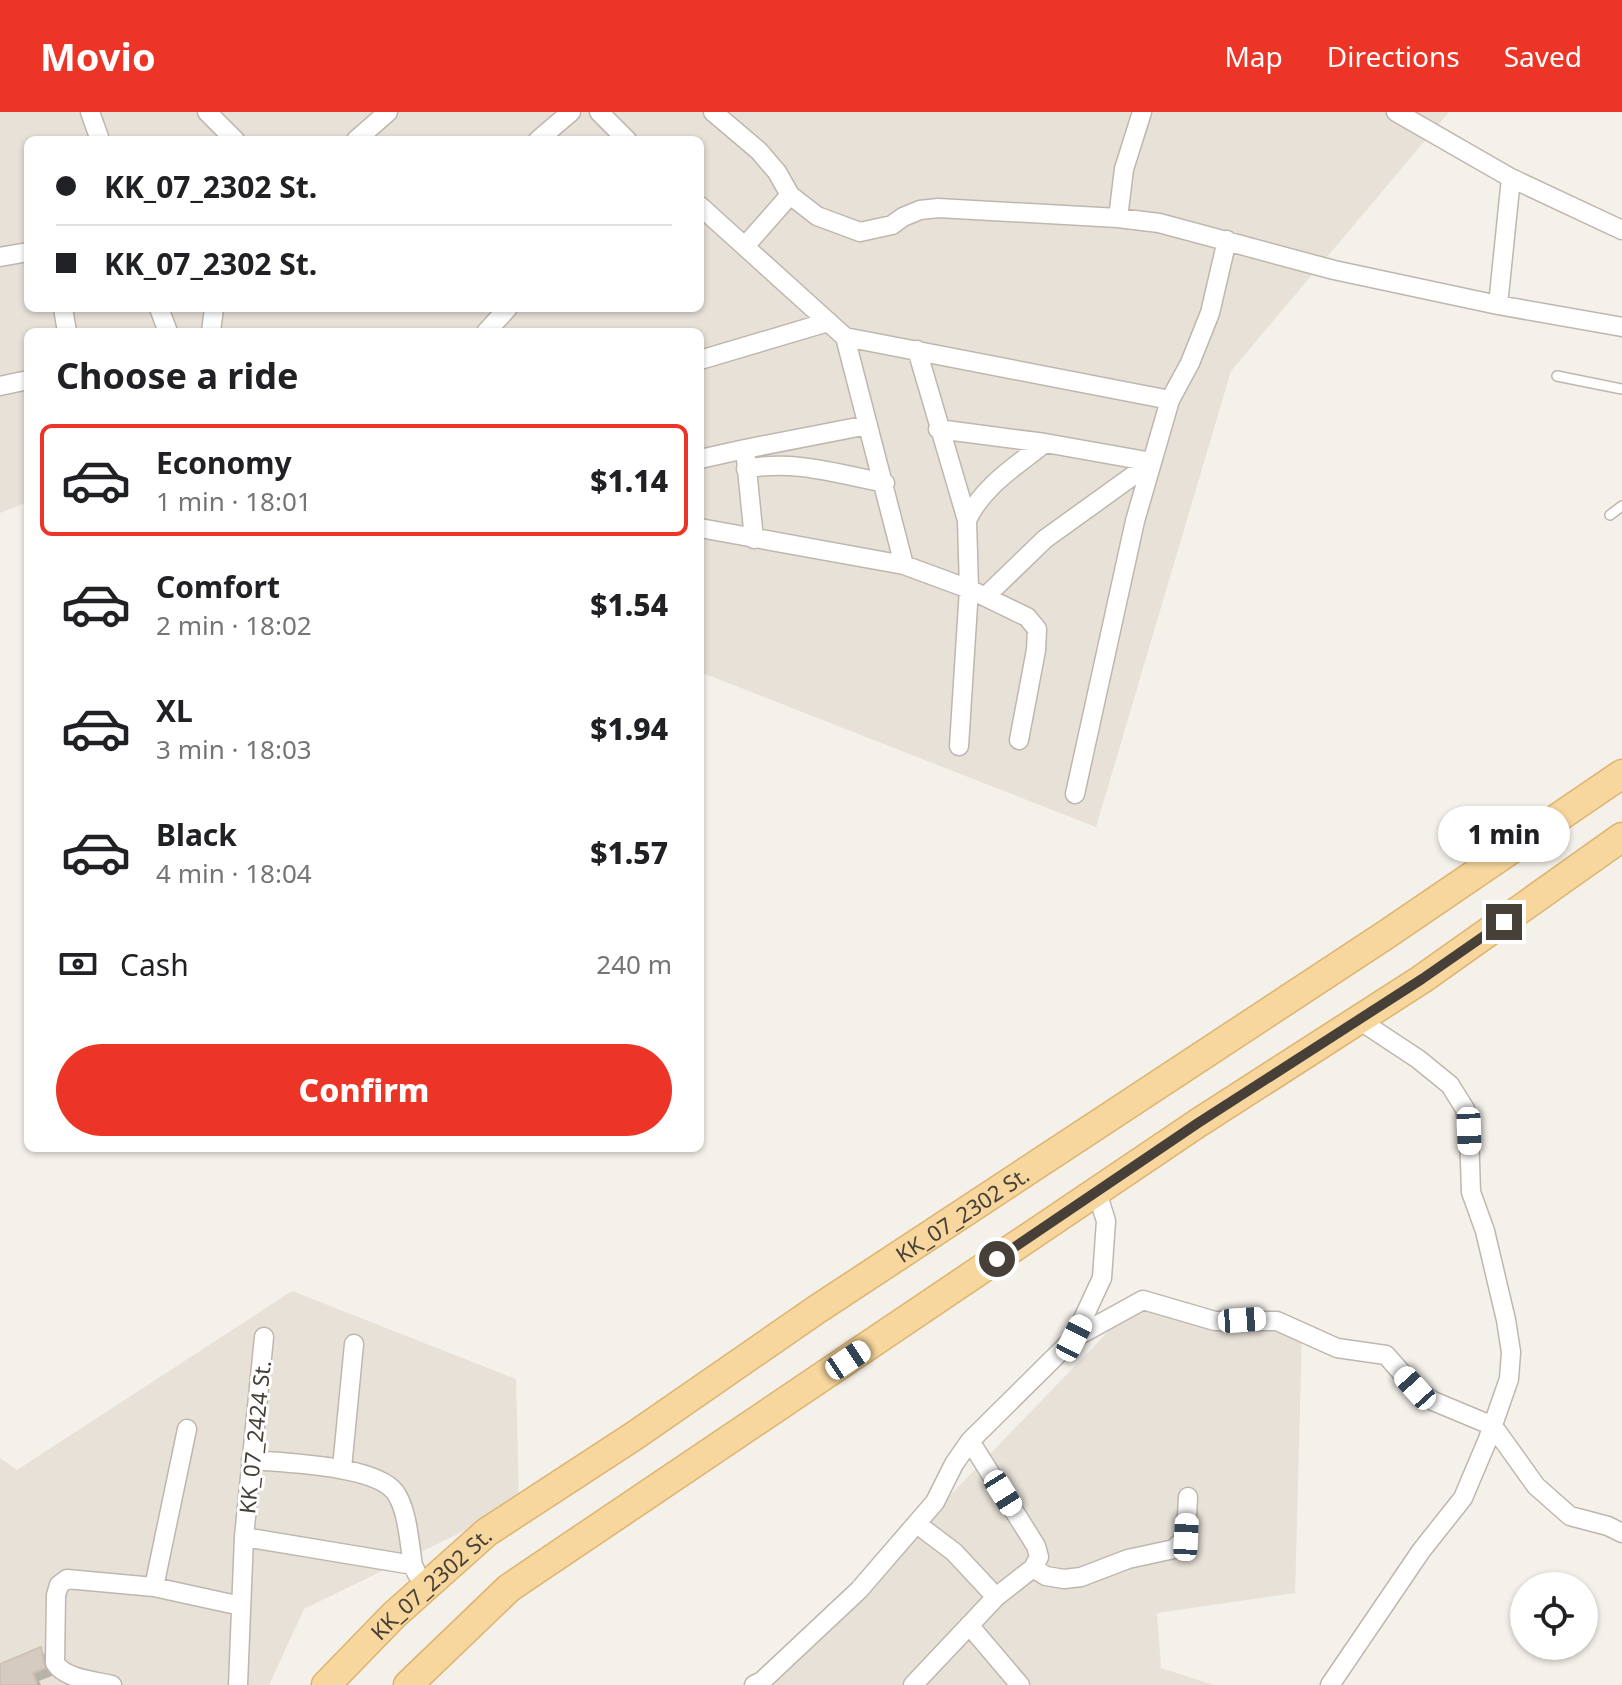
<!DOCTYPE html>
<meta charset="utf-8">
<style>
:root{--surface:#fff;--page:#f6f6f6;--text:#202124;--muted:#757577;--line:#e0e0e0;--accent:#ed3527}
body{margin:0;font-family:"Noto Sans",sans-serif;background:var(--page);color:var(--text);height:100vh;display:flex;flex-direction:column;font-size:30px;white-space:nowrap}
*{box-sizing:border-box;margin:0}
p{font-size:26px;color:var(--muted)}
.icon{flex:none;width:44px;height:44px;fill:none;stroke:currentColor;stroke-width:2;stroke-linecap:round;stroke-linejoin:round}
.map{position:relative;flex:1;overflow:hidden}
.drawer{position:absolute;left:24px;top:216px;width:680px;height:824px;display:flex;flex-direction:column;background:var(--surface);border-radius:12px;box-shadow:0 2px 6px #0004}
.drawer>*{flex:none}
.banner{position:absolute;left:24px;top:24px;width:680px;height:176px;border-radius:12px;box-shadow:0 2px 6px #0004;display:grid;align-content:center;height:176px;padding:0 32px;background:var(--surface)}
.buttons{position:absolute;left:1510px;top:1460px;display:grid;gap:16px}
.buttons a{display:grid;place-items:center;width:88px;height:88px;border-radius:50%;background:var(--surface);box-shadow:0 2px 6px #0004;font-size:40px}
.end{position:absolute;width:36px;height:36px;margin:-18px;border:10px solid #474038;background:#fff;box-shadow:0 0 0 4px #fff}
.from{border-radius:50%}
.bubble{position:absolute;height:56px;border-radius:28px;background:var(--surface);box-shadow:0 2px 6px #0004;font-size:26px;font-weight:800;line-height:56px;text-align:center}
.car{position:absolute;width:24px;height:48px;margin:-24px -12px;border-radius:10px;box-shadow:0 0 6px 2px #0007;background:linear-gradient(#fff 24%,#345 0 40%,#fff 0 76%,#345 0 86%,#fff 0)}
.banner b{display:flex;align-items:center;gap:28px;height:76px;font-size:30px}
.banner b+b{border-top:2px solid var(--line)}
.banner i{width:20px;height:20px;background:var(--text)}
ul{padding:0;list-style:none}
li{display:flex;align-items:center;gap:24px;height:112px;margin:0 16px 12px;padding:0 16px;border:4px solid transparent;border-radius:12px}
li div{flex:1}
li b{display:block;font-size:30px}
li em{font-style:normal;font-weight:800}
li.active{border-color:var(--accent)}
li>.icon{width:72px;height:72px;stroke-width:1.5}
h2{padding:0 32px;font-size:36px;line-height:96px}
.pay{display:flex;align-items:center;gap:20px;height:88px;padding:0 32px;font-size:30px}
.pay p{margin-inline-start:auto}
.cta{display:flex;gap:16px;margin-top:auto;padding:16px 32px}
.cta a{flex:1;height:92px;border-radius:48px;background:var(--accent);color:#fff;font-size:32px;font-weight:800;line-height:92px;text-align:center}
header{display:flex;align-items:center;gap:48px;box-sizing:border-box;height:112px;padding:0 40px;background:var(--accent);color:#fff}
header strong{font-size:38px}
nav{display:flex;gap:44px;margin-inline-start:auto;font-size:28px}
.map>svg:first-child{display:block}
</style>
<header>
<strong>Movio</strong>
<nav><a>Map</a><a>Directions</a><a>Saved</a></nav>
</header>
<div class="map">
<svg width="1622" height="1573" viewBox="0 0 1622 1573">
<rect width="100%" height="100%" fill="#f4f0ea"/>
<path fill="#e7e1d8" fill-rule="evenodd" d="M0 0H1449L1231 259 1096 715 700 560V220H28V390L0 401ZM28 28H700V196H28Z
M292 1179 516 1267 519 1392 304 1497 269 1573H0V1346L17 1358Z
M1131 1196 1302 1221 1295 1481 1157 1501 1161 1556 1214 1573H767Z"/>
<path fill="#0003" d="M40 1538 48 1545 52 1564 39 1569 41 1573H0V1553Z"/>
<path fill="#d5cbc0" stroke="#cfc2b3" stroke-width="2" d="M41 1535 45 1556 33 1561 37 1573H0V1552Z"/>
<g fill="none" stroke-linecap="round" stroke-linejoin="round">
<defs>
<path id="service" d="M1557 264 1622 277
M1610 403 1622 394"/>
<path id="minor" d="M90 0 100 28
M207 0 235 28
M599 0 627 28
M713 0 759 39 777 60 790 83 817 104 860 120 892 113 903 105 920 98 938 96 1118 106 1159 111 1334 158 1498 193 1622 215
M1396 0 1511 66 1622 118
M356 28 388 0
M538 28 571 0
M700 94 845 225 1170 288
M1118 106 1124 57 1142 0
M746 133 790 83
M0 145 28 140
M1498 193 1511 66
M63 196 67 220
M159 196 168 220
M211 220 214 196
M486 220 508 196
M845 225 904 453
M917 238 967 408 969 477 959 634
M700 248 828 210
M0 274 28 268
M938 317 1045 331 1152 350
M745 337 868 313
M700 347 745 337 754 427
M746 357C792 347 839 362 885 371
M967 408C983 374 1016 354 1045 331
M700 416 904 453 969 477 1027 505 1037 517 1036 538 1019 628
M985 485 1045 427 1152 350
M1075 682 1135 409 1170 288 1190 251 1210 201 1227 128
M1074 1226 1143 1188 1215 1209H1277L1337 1236 1386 1243 1415 1276 1433 1289 1493 1314 1536 1374 1570 1404 1608 1414 1622 1421
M251 1348C283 1351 375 1353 395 1380 408 1398 409 1431 413 1453
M342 1356 354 1232
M917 1412 954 1440 996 1485
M244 1425 413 1453 417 1462
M1033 1456 1046 1464 1064 1467 1081 1465 1128 1447 1174 1437 1186 1425 1188 1385
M154 1475 187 1317
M969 1513 1020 1573
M112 1573C95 1569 65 1567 55 1551L56 1483 59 1473 67 1467 154 1475 241 1494
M238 1573 244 1425 264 1225
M754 1573 762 1569 859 1478 935 1390 954 1352 970 1329 1074 1226 1102 1166 1106 1109 1097 1080
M913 1573 996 1485 1033 1456 1039 1445 1036 1434 970 1329
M1330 1573 1421 1439 1463 1386 1488 1327 1509 1267 1511 1240 1506 1208 1485 1119 1471 1080 1469 1019 1465 997 1450 973 1418 947 1359 908"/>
<g id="primary">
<path id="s1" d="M326 1573 394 1503 487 1420 634 1324 816 1198 1387 822 1622 662"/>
<path d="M408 1573 509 1476 1198 1011 1422 867 1622 725"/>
</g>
</defs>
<use href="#service" stroke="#bfb7ad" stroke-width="12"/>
<use href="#minor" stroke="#bfb7ad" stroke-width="21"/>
<use href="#primary" stroke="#ddb36e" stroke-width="31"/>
<use href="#service" stroke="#fff" stroke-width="9"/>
<use href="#minor" stroke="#fff" stroke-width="18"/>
<use href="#primary" stroke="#f8d79e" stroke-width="28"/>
</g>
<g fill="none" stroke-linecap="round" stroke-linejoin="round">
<path stroke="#474038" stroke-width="10" d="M997 1147 1198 1011 1422 867 1504 810"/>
</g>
<g text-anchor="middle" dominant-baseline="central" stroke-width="6" stroke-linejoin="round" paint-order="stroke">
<g font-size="22" fill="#474038" stroke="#fff">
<text stroke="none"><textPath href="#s1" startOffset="794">KK_07_2302 St.</textPath></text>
<text transform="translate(254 1325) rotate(-84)">KK_07_2424 St.</text>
<text stroke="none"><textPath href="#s1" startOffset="146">KK_07_2302 St.</textPath></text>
</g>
</g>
</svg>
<div class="buttons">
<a><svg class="icon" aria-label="locate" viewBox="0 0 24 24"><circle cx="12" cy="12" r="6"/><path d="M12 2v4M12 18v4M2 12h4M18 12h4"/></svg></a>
</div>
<i class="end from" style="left:997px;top:1147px"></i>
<i class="end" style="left:1504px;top:810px"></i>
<div class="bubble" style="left:1438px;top:694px;width:132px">1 min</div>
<i class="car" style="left:1469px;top:1019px;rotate:178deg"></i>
<i class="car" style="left:1242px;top:1208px;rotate:86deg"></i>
<i class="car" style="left:1074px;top:1226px;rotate:27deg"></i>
<i class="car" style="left:848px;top:1248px;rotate:56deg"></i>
<i class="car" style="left:1415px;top:1276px;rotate:318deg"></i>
<i class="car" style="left:1003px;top:1381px;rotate:148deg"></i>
<i class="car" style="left:1186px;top:1425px;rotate:3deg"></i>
<div class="banner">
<b><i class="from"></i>KK_07_2302 St.</b>
<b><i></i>KK_07_2302 St.</b>
</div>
<section class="drawer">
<h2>Choose a ride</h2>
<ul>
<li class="active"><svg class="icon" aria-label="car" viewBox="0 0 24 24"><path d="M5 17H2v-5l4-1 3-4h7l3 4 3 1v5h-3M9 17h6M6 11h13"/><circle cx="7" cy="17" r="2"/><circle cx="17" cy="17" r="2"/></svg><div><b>Economy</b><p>1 min · 18:01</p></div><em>$1.14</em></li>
<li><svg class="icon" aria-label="car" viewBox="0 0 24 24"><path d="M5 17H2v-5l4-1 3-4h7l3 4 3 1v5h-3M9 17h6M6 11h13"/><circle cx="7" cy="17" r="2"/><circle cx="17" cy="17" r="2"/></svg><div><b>Comfort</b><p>2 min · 18:02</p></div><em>$1.54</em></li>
<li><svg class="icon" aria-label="car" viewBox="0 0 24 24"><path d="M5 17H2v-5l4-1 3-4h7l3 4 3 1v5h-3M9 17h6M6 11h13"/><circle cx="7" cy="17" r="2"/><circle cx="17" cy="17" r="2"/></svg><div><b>XL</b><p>3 min · 18:03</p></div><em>$1.94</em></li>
<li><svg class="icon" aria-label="car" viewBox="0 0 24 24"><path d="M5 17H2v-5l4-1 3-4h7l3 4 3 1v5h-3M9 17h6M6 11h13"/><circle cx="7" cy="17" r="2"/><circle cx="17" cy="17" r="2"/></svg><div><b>Black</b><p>4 min · 18:04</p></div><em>$1.57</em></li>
</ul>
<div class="pay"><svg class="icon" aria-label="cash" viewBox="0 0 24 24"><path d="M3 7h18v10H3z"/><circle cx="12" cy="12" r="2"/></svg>Cash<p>240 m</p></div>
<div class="cta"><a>Confirm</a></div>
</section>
</div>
